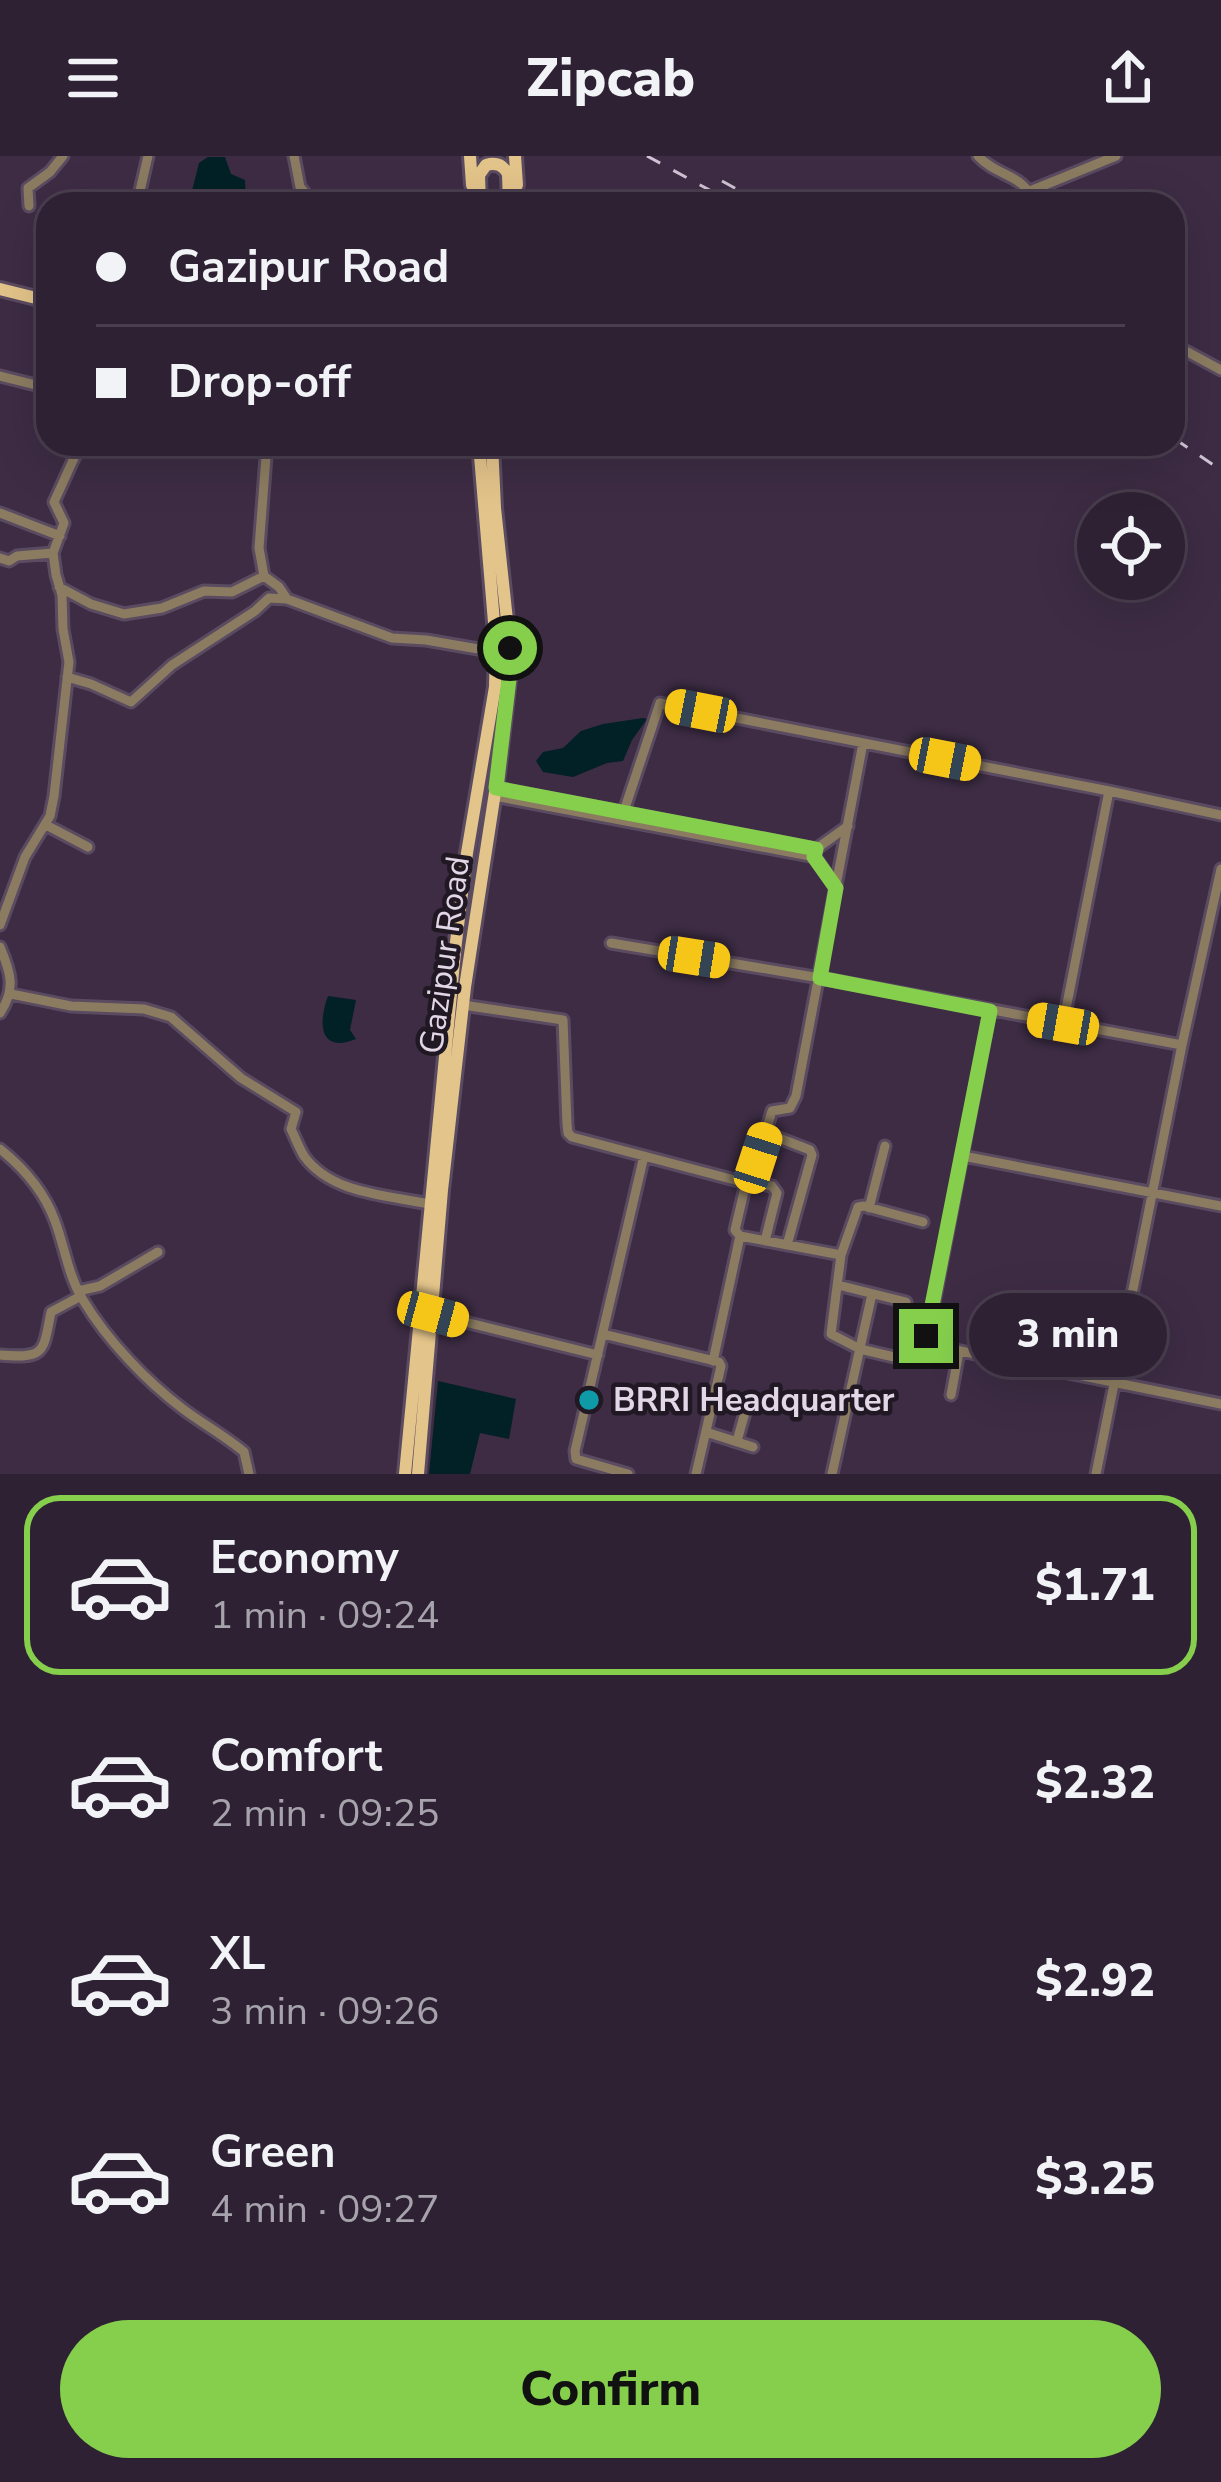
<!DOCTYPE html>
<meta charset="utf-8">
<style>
:root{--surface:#2e2133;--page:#36293b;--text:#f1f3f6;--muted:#a7a3ac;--line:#493e4e;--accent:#85cf4c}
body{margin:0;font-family:"Nunito Sans",sans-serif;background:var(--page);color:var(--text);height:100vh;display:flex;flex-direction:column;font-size:45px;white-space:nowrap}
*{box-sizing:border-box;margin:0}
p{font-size:39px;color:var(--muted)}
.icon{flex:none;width:66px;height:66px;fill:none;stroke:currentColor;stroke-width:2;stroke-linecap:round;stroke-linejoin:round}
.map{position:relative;height:1318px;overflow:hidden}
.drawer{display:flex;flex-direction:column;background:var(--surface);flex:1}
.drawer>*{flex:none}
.banner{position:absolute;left:36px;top:36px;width:1149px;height:264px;border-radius:36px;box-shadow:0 12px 48px #0002,0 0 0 3px var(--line);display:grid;align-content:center;height:264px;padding:0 60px;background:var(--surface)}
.controls{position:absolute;left:1077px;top:336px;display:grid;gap:24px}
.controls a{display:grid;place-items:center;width:108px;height:108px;border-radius:50%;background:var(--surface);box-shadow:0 12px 48px #0002,0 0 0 3px var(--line);font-size:60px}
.end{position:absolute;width:54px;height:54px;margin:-27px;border:15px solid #85cf4c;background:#111;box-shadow:0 0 0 6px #111}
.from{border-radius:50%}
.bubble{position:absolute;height:84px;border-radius:42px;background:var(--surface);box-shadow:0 12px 48px #0002,0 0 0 3px var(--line);font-size:39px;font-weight:800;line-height:84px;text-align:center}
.car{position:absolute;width:36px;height:72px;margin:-36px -18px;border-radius:15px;box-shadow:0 0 9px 3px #0007;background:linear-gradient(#f5c518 24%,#345 0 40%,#f5c518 0 76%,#345 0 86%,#f5c518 0)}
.banner b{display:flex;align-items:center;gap:42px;height:114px;font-size:45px}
.banner b+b{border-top:3px solid var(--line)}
.banner i{width:30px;height:30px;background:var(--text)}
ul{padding:21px 0 0;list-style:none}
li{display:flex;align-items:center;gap:36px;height:180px;margin:0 24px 18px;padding:0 36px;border:6px solid transparent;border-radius:36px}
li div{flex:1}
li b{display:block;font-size:45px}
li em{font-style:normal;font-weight:800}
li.selected{border-color:var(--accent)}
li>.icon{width:108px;height:108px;stroke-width:1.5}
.action{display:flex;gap:24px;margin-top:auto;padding:24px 60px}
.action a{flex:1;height:138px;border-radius:72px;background:var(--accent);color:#111;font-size:48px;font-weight:800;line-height:138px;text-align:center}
header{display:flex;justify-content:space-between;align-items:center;height:156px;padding:0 60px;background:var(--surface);font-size:54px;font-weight:800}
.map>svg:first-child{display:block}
</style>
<header><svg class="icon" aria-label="menu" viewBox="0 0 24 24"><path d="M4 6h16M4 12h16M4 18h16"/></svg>Zipcab<svg class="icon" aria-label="share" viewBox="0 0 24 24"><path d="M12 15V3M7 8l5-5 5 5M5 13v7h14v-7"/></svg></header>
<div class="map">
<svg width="1221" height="1318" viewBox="0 0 1221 1318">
<rect width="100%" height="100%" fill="#3d2c44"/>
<path fill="#012126" d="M208 1H225L231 18 245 24 246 48H201L192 35 199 7Z
M643 562 647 563 632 584 623 605 607 607 573 621 543 616 536 605 543 596 563 592 581 575 603 568Z
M328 840 356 844 350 874 356 883C319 898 318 867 328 840Z
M438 1225 516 1243 509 1283 480 1277 470 1318H429Z"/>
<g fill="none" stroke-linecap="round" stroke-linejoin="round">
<defs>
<path id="minor" d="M294 0 300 31 305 37 307 48
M978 0C998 22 1023 16 1035 48
M1030 35 1116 0
M137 48 148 0
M29 50 28 32 50 16 63 0
M1173 188 1221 214
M0 220 48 232
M267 288 259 392 264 420 279 431 287 443 392 482 426 484 496 496
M0 357 60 380
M0 402 9 405 17 400 53 397
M59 431 91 448 124 458 162 452 204 435 232 436 264 420
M67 521 91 528 131 546 172 509 255 455 269 442 287 443
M496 632 816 693
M494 640 815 701
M623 658 660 547 1109 635
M46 669 88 691
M836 732 815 701 816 693 848 670
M0 769 25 701 50 660 54 640 69 506 63 473 62 439 56 419 53 397 64 367 54 346 75 300 87 288
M611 787 820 822 1182 889
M0 791C11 817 16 833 0 857
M11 838 71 850 144 853 171 861 241 922 296 956 291 973C295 981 299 992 304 1000 331 1038 387 1039 429 1048
M463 849 563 864 567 968 568 977 572 981 746 1027 735 1074 740 1080 841 1099
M990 855 926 1188 1221 1248
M1063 868 1109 635 1221 659
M766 977 810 994 812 999 787 1089
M0 993C25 1013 44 1035 55 1065 65 1092 68 1119 83 1144 107 1184 146 1225 183 1253 203 1268 225 1280 244 1296L249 1318
M963 1000 1221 1050
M750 1026 772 1030 777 1037 765 1085
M746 1027 750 1026 772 955 790 952 796 940 863 587
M869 1052 885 990
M838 1129 906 1146
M78 1135 100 1130 158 1096
M433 1158 598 1199
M603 1178 719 1206 721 1210 696 1318
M0 1199C46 1203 43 1196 51 1156L81 1140
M894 1201 860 1193 831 1178 841 1099 858 1051 864 1050 923 1066
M713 1205 740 1080
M951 1239 959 1196
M706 1276 753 1291
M737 1285 746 1253
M628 1318 576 1303 575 1295 644 1000
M832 1318 872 1138
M1096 1318 1182 889 1221 713"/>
<path id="major" d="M470 0 472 29
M515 0 517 29
M480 48 479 19 486 9C496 6 503 9 508 18L509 48
M0 133 48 145
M405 1318 456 786 467 697 495 531 496 490 479 288
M418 1318 442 1034 465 831 498 617 509 523 510 492 495 352 492 288"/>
</defs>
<use href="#minor" stroke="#5b4b61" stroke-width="15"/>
<use href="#major" stroke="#5b4b61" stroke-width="18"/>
<use href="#minor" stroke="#8b7c61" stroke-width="9"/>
<use href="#major" stroke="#e3c48a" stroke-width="12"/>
<path stroke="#cfc3d4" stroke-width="3" stroke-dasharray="15 15" stroke-linecap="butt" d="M647 0 735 48
M722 25 764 48
M1175 283 1221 314"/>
</g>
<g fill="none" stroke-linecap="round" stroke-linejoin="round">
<path stroke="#85cf4c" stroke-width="15" d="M510 492 509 523 496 632 816 693 814 701 836 732 820 822 990 855 926 1180"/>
</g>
<circle fill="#0f9aa8" stroke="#201823" stroke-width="4.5" cx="589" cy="1244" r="12"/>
<g text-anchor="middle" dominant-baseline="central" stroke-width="9" stroke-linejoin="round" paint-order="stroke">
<g font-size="33" fill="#e2d7e7" stroke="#201823">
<text transform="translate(445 799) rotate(-82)">Gazipur Road</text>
</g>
<g font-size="33" font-weight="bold" fill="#e2d7e7" stroke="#201823" text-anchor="start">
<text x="613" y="1244">BRRI Headquarter</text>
</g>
</g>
</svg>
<div class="controls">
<a><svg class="icon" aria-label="locate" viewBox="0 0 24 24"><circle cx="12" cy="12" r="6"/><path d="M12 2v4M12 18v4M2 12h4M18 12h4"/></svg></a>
</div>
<i class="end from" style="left:510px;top:492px"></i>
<i class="end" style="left:926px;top:1180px"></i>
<div class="bubble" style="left:969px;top:1137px;width:198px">3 min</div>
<i class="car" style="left:701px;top:555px;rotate:281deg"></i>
<i class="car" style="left:945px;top:603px;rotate:101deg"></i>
<i class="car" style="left:694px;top:801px;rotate:99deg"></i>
<i class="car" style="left:1063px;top:868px;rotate:280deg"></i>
<i class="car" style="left:758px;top:1002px;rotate:18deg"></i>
<i class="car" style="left:433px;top:1158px;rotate:105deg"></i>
<div class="banner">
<b><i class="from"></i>Gazipur Road</b>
<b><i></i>Drop-off</b>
</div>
</div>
<section class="drawer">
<ul>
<li class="selected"><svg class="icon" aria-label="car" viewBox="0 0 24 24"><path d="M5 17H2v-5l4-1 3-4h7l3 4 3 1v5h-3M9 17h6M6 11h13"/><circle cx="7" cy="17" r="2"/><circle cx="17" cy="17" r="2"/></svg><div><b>Economy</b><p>1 min · 09:24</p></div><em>$1.71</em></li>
<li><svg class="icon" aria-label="car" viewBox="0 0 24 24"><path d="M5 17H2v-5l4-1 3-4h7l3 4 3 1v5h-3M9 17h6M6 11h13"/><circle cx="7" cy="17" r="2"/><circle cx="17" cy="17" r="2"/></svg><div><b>Comfort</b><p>2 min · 09:25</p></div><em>$2.32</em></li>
<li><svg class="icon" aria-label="car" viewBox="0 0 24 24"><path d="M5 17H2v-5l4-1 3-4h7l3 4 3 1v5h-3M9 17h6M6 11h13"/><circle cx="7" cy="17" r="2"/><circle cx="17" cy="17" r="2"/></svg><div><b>XL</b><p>3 min · 09:26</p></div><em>$2.92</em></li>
<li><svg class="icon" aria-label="car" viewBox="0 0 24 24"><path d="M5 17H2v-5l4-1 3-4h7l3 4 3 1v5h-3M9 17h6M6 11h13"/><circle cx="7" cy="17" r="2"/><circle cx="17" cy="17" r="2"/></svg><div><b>Green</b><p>4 min · 09:27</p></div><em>$3.25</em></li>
</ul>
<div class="action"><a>Confirm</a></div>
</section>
